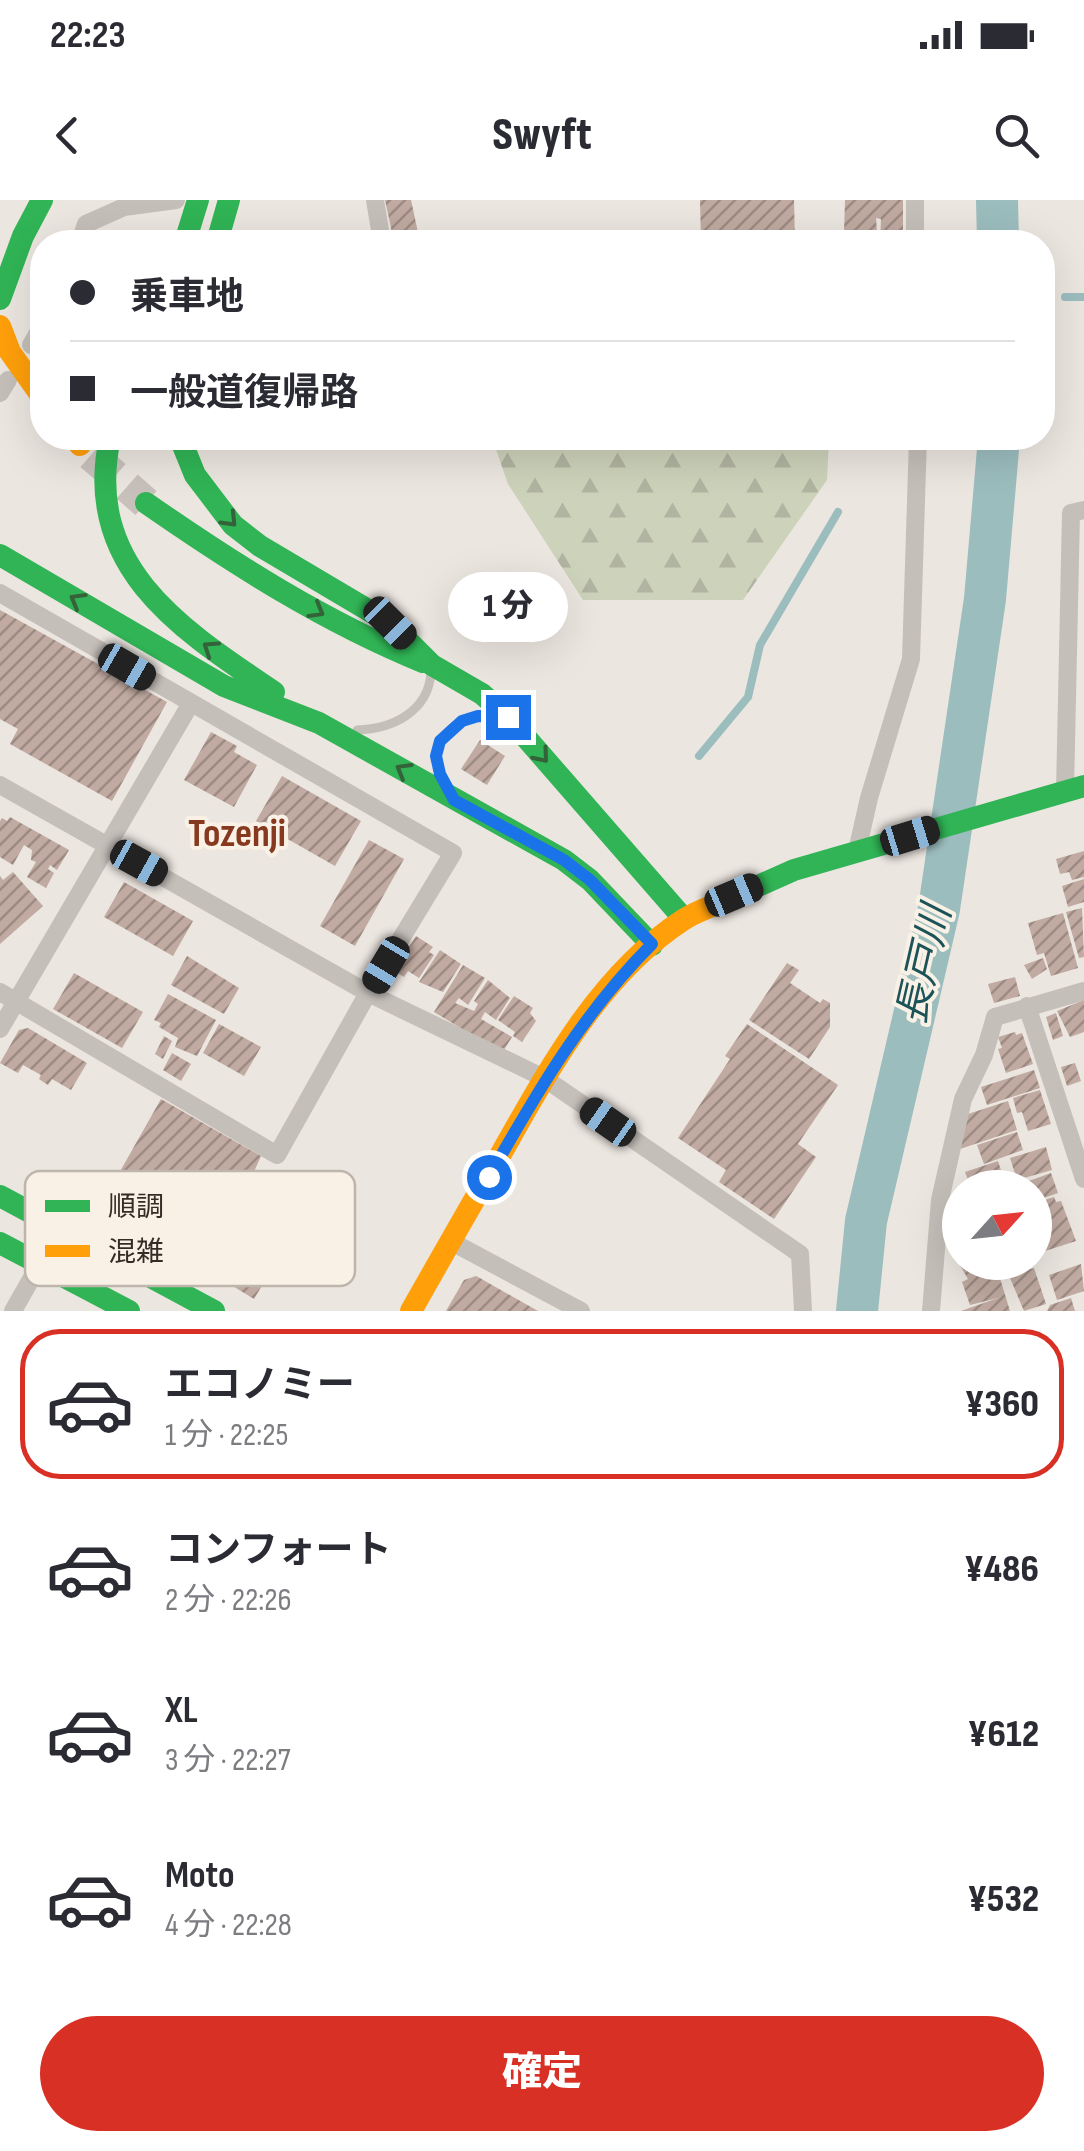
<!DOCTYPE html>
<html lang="ja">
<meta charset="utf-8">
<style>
:root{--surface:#fff;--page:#f2f2f3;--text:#2b2b33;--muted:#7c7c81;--line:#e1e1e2;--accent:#d93025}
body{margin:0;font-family:"Sofia Sans Condensed","Noto Sans JP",sans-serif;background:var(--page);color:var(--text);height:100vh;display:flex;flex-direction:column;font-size:38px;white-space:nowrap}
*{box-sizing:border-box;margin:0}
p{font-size:32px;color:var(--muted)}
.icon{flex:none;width:55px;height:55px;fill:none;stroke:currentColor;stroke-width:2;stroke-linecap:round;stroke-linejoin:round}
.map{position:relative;height:1111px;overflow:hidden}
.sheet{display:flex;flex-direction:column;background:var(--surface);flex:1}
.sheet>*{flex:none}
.guide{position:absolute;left:30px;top:30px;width:1025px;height:220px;border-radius:40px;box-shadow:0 10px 40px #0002;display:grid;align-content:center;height:220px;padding:0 40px;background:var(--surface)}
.needle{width:65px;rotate:63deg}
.fabs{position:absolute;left:942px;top:970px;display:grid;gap:20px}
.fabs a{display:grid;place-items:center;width:110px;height:110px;border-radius:50%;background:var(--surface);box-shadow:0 10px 40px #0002;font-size:50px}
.end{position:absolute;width:45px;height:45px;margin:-22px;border:12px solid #1a73e8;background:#fff;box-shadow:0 0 0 5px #fff}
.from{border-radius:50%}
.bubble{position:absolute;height:70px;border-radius:35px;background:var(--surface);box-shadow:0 10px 40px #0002;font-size:32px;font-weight:800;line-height:70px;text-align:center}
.car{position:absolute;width:30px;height:60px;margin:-30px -15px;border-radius:12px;box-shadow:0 0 8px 2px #0007;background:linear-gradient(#222 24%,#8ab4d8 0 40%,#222 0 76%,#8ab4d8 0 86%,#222 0)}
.guide b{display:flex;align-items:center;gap:35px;height:95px;font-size:38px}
.guide b+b{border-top:2px solid var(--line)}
.guide i{width:25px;height:25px;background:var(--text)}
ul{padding:18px 0 0;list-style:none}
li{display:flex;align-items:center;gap:30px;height:150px;margin:0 20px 15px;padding:0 20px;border:5px solid transparent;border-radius:40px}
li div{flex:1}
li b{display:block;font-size:38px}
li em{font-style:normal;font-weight:800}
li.selected{border-color:var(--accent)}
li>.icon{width:90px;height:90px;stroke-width:1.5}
.button{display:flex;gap:20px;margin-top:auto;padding:20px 40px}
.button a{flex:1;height:115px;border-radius:60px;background:var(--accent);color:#fff;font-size:40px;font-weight:800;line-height:115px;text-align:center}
.status{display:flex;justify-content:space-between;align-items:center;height:70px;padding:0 50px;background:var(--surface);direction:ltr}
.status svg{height:28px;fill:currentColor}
header{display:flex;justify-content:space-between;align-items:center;height:130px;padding:0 40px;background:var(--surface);font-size:45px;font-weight:800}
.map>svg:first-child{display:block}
</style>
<div class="status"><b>22:23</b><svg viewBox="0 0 49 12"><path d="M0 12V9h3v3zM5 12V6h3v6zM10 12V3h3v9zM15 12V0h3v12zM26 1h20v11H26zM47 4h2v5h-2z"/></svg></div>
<header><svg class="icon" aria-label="back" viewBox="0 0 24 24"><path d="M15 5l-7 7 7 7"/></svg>Swyft<svg class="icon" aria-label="search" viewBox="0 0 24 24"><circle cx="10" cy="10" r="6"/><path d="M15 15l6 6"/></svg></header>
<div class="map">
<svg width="1084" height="1111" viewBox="0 0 1084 1111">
<defs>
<pattern id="forest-firs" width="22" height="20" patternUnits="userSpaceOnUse" patternTransform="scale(2.5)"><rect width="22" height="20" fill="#cdd2ba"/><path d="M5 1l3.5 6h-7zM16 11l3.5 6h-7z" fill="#b1b4a0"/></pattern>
<pattern id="building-hatch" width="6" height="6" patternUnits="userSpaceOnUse" patternTransform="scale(2.5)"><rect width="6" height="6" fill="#c0aaa1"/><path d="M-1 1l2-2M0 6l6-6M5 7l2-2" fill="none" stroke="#9d8b83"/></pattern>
</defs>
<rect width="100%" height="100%" fill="#ece6e0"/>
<path fill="url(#forest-firs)" d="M492 238H829L827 280 743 400H583L508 284Z"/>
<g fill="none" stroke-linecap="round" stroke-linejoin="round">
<path stroke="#9cbdbe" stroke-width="8" d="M1065 97H1084
M699 556 748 497 760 445 838 312"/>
<path stroke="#9cbdbe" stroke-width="42" d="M997 0 998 42
M857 1111 866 1021 939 709 985 399 999 238"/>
</g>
<path fill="url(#building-hatch)" d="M385 0H411L420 42H394Z
M700 0H794L795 42H701Z
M845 0H903V42H880L881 19 876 18 877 32H844Z
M0 410 167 502 112 601 10 544 18 529 0 519Z
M211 532 237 546 234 552 257 565 234 607 184 580Z
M480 540 505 556 487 585 461 569Z
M282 576 361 621 335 666 256 621Z
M10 617 69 650 57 670 50 665 48 669 54 673 46 688 27 677 36 662 31 660 32 650 24 645 13 665 0 657V621L2 618 7 621Z
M369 640 404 659 355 746 320 726Z
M1084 651V677L1072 680 1069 672 1060 674 1056 659Z
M13 672 43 706 0 744V676L3 680Z
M1084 679V702L1068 707 1062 686Z
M124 682 193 721 173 756 104 717Z
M1082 708 1084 757 1079 758 1066 712Z
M1063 713 1078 768 1051 776 1044 753 1037 755 1028 723Z
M416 736 433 747 429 752 434 755 419 778 408 771 404 777 394 771Z
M440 750 461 764 443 792 419 782Z
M187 756 239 788 224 814 171 785Z
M1043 758 1047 769 1032 779 1024 765Z
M787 763 799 770 790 783 820 803 823 799 830 803V827L809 859 749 820Z
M463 765 485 778 468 805 459 798 455 803 474 811 478 804 474 801 488 780 510 798 496 820 485 812 481 819 512 837 502 853 434 812Z
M74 773 143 812 122 848 53 809Z
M1015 777 1020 796 994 803 988 784Z
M168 794 216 820 197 856 175 847 178 838 159 827 161 823 154 820Z
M514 796 533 808 530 813 536 821 522 842 513 836 515 832 498 820Z
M1084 800V832L1070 837 1057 811Z
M1056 813 1063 836 1053 840 1046 817Z
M219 824 261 847 244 876 203 853Z
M747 824 838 885 798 944 816 957 774 1019 719 982 726 970 678 938 730 859 725 856Z
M28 828 87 863 71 890 52 879 48 885 39 879 41 875 23 865 18 873 0 863 19 830Z
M1015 832 1016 835 1022 833 1033 864 1006 873 998 849 1002 848 998 837Z
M164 836 172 841 163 859 155 854Z
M172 853 191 864 181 881 163 870Z
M1075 863 1081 881 1067 886 1061 867Z
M1034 870 1040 888 987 905 981 887Z
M1040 890 1051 924 1028 931 1022 912 1017 913 1013 898Z
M161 899 261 956 246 990 204 1064 183 1052 174 1054 107 1018 101 1005Z
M1008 901 1017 930 960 949 968 914Z
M1017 932 1023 950 984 964 977 945Z
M1046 947 1052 970 1017 980 1010 958Z
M998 961 1006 986 971 988 965 972Z
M1051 973 1058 993 1035 1001V988H1010Z
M1054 997 1056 1002 1061 1001 1076 1041 1042 1052 1035 1031V1003Z
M247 1038 279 1057 254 1099 223 1080Z
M958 1062H995L1010 1111H961L998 1098 970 1105 962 1082 968 1079Z
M1008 1062H1033L1034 1066 1020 1071 1034 1068 1046 1104 1024 1111 1010 1078 1013 1077Z
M1081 1064 1084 1091 1057 1100 1049 1075Z
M476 1076 478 1077 538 1111H446L464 1080Z
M1071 1098 1075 1111H1047L1050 1105Z"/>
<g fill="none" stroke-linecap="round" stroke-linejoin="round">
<path stroke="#c8c1bb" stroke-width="32" stroke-dasharray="32 16" stroke-linecap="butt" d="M91 255 146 303"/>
<path stroke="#c5bfb9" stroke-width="9" d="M357 530C392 529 428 512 431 473
M443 579C425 543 453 515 490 516"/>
<path stroke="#c5bfb9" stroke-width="18" d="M375 0 382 42
M915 0V42
M80 42 86 24 124 7 176 0
M31 145 42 126
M0 193 8 180
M0 393 453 653 368 793 277 955 0 792
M0 585 368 793 544 878 800 1054 803 1111
M1065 591 1071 313 1084 310
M857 651 869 598 911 459 918 238
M1027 806 1084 979
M0 829 191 503
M452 1042 581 1111
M13 1111 39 1065
M931 1111 940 1000 963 899 984 855 995 817 1084 791"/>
<path stroke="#30b455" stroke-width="22" d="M185 42 198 0
M217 42 229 0
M0 99 23 36 42 0
M110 238C82 367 182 430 274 492
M180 238 195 275 233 325 260 346 390 423 432 465 482 494 508 517 684 719
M146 303C234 364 323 421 423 462
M0 355 224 486 319 523 564 660 590 680 652 745
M731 698 794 670 1084 586
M0 996 214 1111
M0 1043 129 1111"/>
<path stroke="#ff9f0a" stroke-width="22" d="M0 126 10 152 42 197
M74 238 80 245
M411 1111C441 1058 471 1005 502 952 549 869 600 774 683 720 697 711 715 705 731 698"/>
</g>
<defs><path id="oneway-chevron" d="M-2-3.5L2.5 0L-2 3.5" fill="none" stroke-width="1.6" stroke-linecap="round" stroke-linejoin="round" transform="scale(2.5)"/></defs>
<g stroke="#346239">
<use href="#oneway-chevron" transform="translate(230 320) rotate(46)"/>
<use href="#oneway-chevron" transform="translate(77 400) rotate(-150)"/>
<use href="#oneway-chevron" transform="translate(317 411) rotate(30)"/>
<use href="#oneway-chevron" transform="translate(210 448) rotate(-146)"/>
<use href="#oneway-chevron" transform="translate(542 556) rotate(50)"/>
<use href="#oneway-chevron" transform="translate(403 570) rotate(-150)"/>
</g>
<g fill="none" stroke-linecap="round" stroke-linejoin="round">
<path stroke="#1a73e8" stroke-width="12" d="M489 977C537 892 583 813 652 744L590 680 564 660 454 600 440 574 436 556 440 541 462 521 478 516 508 517"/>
</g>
<g text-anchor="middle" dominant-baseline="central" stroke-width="8" stroke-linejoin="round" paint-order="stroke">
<g font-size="40" font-weight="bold" fill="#86391f" stroke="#f9f1e6">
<text x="237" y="634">Tozenji</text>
</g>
<g font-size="40" font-style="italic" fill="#1c5358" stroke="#f9f1e6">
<text transform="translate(925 765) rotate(-77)">長戸川</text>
</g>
</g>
<rect x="25" y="971" width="330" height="115" rx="15" fill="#f9f1e6" stroke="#beb6ad" stroke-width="2.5"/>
<rect x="45" y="1000" width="45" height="12" fill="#30b455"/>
<rect x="45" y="1045" width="45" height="12" fill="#ff9f0a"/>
<g font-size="28" fill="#362c27">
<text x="108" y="1016">順調</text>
<text x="108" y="1061">混雑</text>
</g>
</svg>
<div class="fabs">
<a><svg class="needle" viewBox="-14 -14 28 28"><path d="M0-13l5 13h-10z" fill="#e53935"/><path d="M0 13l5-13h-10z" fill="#7c7c81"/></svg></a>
</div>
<i class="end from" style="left:489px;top:977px"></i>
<i class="end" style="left:508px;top:517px"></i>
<div class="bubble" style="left:448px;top:372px;width:120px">1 分</div>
<i class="car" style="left:390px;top:423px;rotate:135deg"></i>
<i class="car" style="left:127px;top:467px;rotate:120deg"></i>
<i class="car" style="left:910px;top:636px;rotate:73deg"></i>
<i class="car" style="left:139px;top:663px;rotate:119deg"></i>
<i class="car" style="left:734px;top:695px;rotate:67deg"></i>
<i class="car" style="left:386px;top:765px;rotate:211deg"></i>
<i class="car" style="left:608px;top:922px;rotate:305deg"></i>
<div class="guide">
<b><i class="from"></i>乗車地</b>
<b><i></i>一般道復帰路</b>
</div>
</div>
<section class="sheet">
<ul>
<li class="selected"><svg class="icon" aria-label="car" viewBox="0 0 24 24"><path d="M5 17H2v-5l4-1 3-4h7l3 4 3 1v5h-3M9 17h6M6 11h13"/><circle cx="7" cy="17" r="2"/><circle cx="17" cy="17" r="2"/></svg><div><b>エコノミー</b><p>1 分 · 22:25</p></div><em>¥360</em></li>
<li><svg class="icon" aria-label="car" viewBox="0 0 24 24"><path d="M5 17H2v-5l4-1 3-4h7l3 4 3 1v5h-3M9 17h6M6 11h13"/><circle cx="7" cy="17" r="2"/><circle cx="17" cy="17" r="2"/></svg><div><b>コンフォート</b><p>2 分 · 22:26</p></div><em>¥486</em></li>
<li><svg class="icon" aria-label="car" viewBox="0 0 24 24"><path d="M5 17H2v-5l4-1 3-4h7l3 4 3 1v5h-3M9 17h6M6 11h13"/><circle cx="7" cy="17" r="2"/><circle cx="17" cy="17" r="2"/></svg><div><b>XL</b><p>3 分 · 22:27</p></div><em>¥612</em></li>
<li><svg class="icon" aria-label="car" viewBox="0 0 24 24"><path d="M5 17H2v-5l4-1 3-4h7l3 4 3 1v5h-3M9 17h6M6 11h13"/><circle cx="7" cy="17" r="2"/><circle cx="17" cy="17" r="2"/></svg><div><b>Moto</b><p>4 分 · 22:28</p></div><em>¥532</em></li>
</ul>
<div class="button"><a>確定</a></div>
</section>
